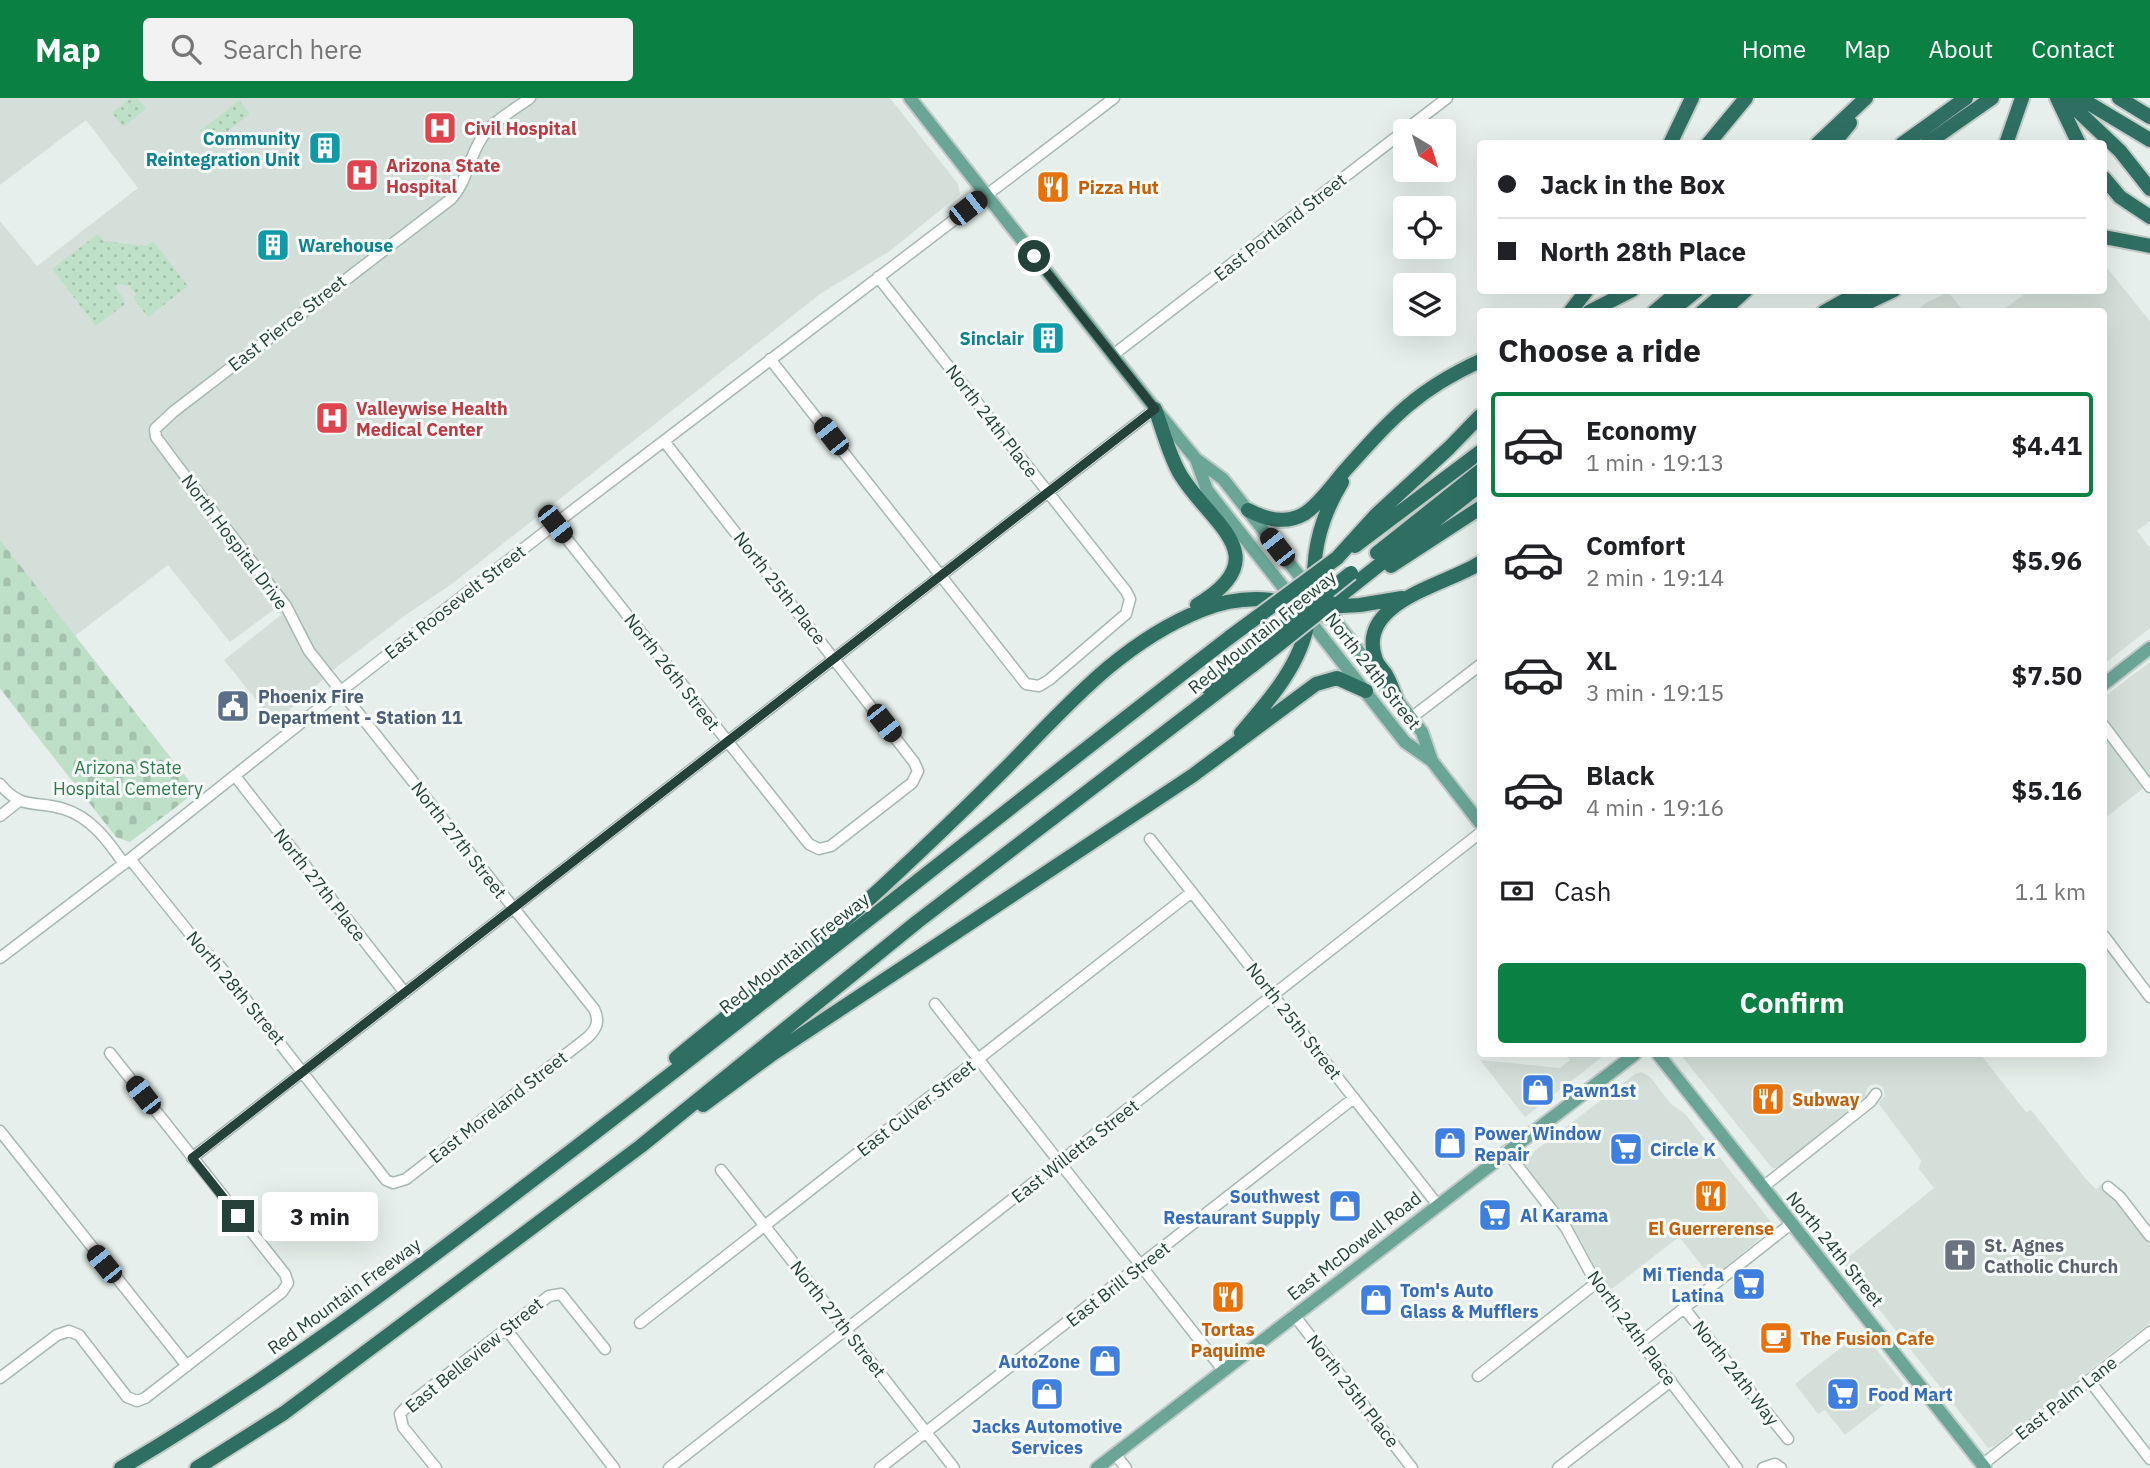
<!DOCTYPE html>
<meta charset="utf-8">
<style>
:root{--surface:#fff;--page:#f2f2f2;--text:#202124;--muted:#757577;--line:#e0e0e0;--accent:#0b8043}
body{margin:0;font-family:"IBM Plex Sans",sans-serif;background:var(--page);color:var(--text);height:100vh;display:flex;flex-direction:column;font-size:26px;white-space:nowrap}
*{box-sizing:border-box;margin:0}
p{font-size:23px;color:var(--muted)}
.icon{flex:none;width:38px;height:38px;fill:none;stroke:currentColor;stroke-width:2;stroke-linecap:round;stroke-linejoin:round}
.map{position:relative;flex:1;overflow:hidden}
.drawer{position:absolute;left:1477px;top:210px;width:630px;height:749px;display:flex;flex-direction:column;background:var(--surface);border-radius:7px;box-shadow:0 7px 28px #0002}
.drawer>*{flex:none}
.banner{position:absolute;left:1477px;top:42px;width:630px;height:154px;border-radius:7px;box-shadow:0 7px 28px #0002;display:grid;align-content:center;height:154px;padding:0 21px;background:var(--surface)}
.needle{width:46px;rotate:142deg}
.fabs{position:absolute;left:1393px;top:21px;display:grid;gap:14px}
.fabs a{display:grid;place-items:center;width:63px;height:63px;border-radius:7px;background:var(--surface);box-shadow:0 7px 28px #0002;font-size:35px}
.end{position:absolute;width:32px;height:32px;margin:-16px;border:9px solid #24423a;background:#fff;box-shadow:0 0 0 4px #fff}
.from{border-radius:50%}
.bubble{position:absolute;height:49px;border-radius:7px;background:var(--surface);box-shadow:0 7px 28px #0002;font-size:23px;font-weight:700;line-height:49px;text-align:center}
.car{position:absolute;width:21px;height:42px;margin:-21px -10px;border-radius:9px;box-shadow:0 0 5px 2px #0007;background:linear-gradient(#222 24%,#8ab4d8 0 40%,#222 0 76%,#8ab4d8 0 86%,#222 0)}
.banner b{display:flex;align-items:center;gap:24px;height:66px;font-size:26px}
.banner b+b{border-top:2px solid var(--line)}
.banner i{width:18px;height:18px;background:var(--text)}
ul{padding:0;list-style:none}
li{display:flex;align-items:center;gap:21px;height:105px;margin:0 14px 10px;padding:0 7px;border:4px solid transparent;border-radius:7px}
li div{flex:1}
li b{display:block;font-size:26px}
li em{font-style:normal;font-weight:700}
li.current{border-color:var(--accent)}
li>.icon{width:63px;height:63px;stroke-width:1.5}
h2{padding:0 21px;font-size:32px;line-height:84px}
.pay{display:flex;align-items:center;gap:18px;height:77px;padding:0 21px;font-size:26px}
.pay p{margin-inline-start:auto}
.action{display:flex;gap:14px;margin-top:auto;padding:14px 21px}
.action a{flex:1;height:80px;border-radius:7px;background:var(--accent);color:#fff;font-size:28px;font-weight:700;line-height:80px;text-align:center}
header{display:flex;align-items:center;gap:42px;box-sizing:border-box;height:98px;padding:0 35px;background:var(--accent);color:#fff}
header strong{font-size:33px}
nav{display:flex;gap:38px;margin-inline-start:auto;font-size:24px}
.search{width:490px;height:63px;background:var(--page);display:flex;align-items:center;gap:18px;box-sizing:border-box;padding:0 24px;border-radius:7px;color:var(--muted);font-size:26px}
.map>svg:first-child{display:block}
</style>
<header>
<strong>Map</strong>
<div class="search"><svg class="icon" aria-label="search" viewBox="0 0 24 24"><circle cx="10" cy="10" r="6"/><path d="M15 15l6 6"/></svg>Search here</div>
<nav><a>Home</a><a>Map</a><a>About</a><a>Contact</a></nav>
</header>
<div class="map">
<svg width="2150" height="1370" viewBox="0 0 2150 1370">
<defs>
<pattern id="grass-dots" width="8" height="8" patternUnits="userSpaceOnUse" patternTransform="scale(1.75)"><rect width="8" height="8" fill="#bfe0c8"/><path d="M2 2h.1M6 6h.1" fill="none" stroke="#a4c1ad" stroke-width="1.8" stroke-linecap="round"/></pattern>
<pattern id="cemetery-stones" width="16" height="16" patternUnits="userSpaceOnUse" patternTransform="scale(1.75)"><rect width="16" height="16" fill="#bfe0c8"/><path d="M2 7V4a2 2 0 0 1 4 0v3zM10 15v-3a2 2 0 0 1 4 0v3z" fill="#a4c1ad"/></pattern>
</defs>
<rect width="100%" height="100%" fill="#e6efeb"/>
<path fill="#d4dfda" d="M0 0H890L958 86 960 96 890 153 820 196 453 485 407 516 338 568 275 625 224 562 281 517 276 510 230 544 168 467 76 537 130 744 116 739 0 591V123L37 168 138 90 86 22 0 87Z
M2107 170 2150 223V423L2137 433 2150 450V530L2104 566V214L2001 213 2029 193 2104 192V171Z
M1948 194 1964 213H1916L1926 205Z
M2150 564V681L2142 691 2104 721V599Z
M1566 956H1606L1525 1019 1480 962 1560 970 1570 962Z
M1680 956H1980L2026 1014 2031 1012 2086 1081 2096 1091 2102 1086 2150 1147V1225L1993 1349 1988 1350 1842 1164 1934 1090 1919 1071 1921 1062 1878 1005 1885 998 1883 989 1877 986 1870 987 1867 991 1865 1001 1778 1070H1772Z
M1642 974 1650 979 1671 1006 1685 1016 1772 1125 1773 1130 1712 1180 1679 1139 1609 1193 1577 1137 1524 1065 1526 1060 1536 1052 1635 976Z
M1862 1233 1906 1289 1845 1337 1825 1312 1818 1316 1795 1286Z"/>
<path fill="url(#grass-dots)" d="M130 0H138L146 11 123 29 112 15Z
M239 2 250 16 225 35 220 33 208 43 200 33Z
M98 136 104 143 146 148 153 143 188 188 148 219 133 200 136 197 129 188 119 186 116 189C118 196 125 199 125 206L96 228 52 171Z"/>
<path fill="url(#cemetery-stones)" d="M0 442 197 693 130 744 116 739 0 590Z"/>
<g fill="none" stroke-linecap="round" stroke-linejoin="round">
<defs>
<path id="minor" d="M1113 257 1447 0
M770 261 1026 586 1039 588 1049 582 1126 516 1130 501 1126 493 878 179
M555 426 809 746 819 751 831 748 912 685 918 673 914 664 664 343
M1411 620 1480 567
M2104 628 2150 689
M235 678 405 895
M0 686C22 713 36 702 64 711 91 719 109 744 124 766
M0 718 19 703
M1150 741 1437 1106
M130 761 203 852 219 867 386 1082 393 1085 406 1081 587 940C597 931 600 923 594 911L309 553 286 508 176 366 156 339 155 331 173 314 451 101C467 84 468 62 480 43 489 25 514 12 530 0
M2104 838 2150 899
M0 860 130 761 341 593 555 426 1114 0
M935 906 1223 1272
M0 1033 187 1268
M1506 1053 1566 1130 1596 1185 1621 1219 1737 1370
M192 1060 1155 311
M721 1072 954 1370
M1763 1089 1870 1004 1876 996
M2108 1089 2120 1099 2150 1138
M1684 1210 1788 1341
M1294 1217 1412 1370
M640 1225 1192 794
M506 1231 614 1370
M1641 1244 1792 1125
M1478 1278 1596 1185
M0 1280 57 1237 69 1233 79 1237 127 1299 137 1303 145 1300 282 1194 288 1185 285 1176 110 955
M2089 1282 2150 1361
M1115 1356 1126 1370
M1982 1367 2150 1234
M436 1370 403 1329 400 1316 408 1307 549 1198 561 1196 605 1251
M669 1370 1480 735
M880 1370 1354 1000
M1558 1370 1671 1283
M1763 1370 1775 1366 1781 1370"/>
<path id="major" d="M910 0 1155 311 1196 361 1223 381 1309 490
M1196 361 1207 392 1224 414 1405 644 1432 663 1480 725
M1329 515 1422 634 1432 663
M2104 586 2150 550
M1658 956 1985 1370
M1097 1370 1635 956"/>
<path id="highway" d="M2057 0 2079 46
M2064 0 2120 53 2150 91
M2080 0 2150 42
M2119 0 2150 19
M1670 46 1692 0
M1708 46 1746 0
M1817 46 1866 0
M1833 46 1850 25
M1902 46 1966 0
M1926 46 1992 0
M2006 46 2022 0
M2104 80 2120 99 2150 119
M2104 139 2150 148
M1570 214 1587 192
M1589 214 1632 192
M1654 214 1680 192
M1670 214 1697 192
M1702 214 1728 192
M1722 214 1746 192
M1824 214 1863 192
M1848 214 1894 192
M1155 311C1163 332 1169 357 1180 376 1210 426 1279 458 1197 507
M1248 412C1265 421 1285 427 1304 416 1321 405 1334 384 1348 369 1393 319 1417 292 1480 263
M1355 448 1480 354
M1377 455 1480 373
M1337 460 1376 417 1449 350 1480 318
M1391 468 1480 410
M1314 487C1313 449 1322 417 1342 384
M1331 505 1480 387
M1325 509 1360 507 1402 500
M1208 590 1246 559
M1396 600C1393 592 1390 583 1385 575 1382 571 1378 567 1376 562 1354 504 1446 487 1480 465
M1241 635C1277 593 1319 546 1307 487
M676 960C744 903 815 851 880 791 923 751 965 711 1006 670 1067 608 1120 545 1202 512 1248 493 1292 500 1335 522
M703 1007 771 957 1192 678 1316 586 1337 580 1366 593
M121 1370C280 1277 425 1164 571 1053 792 884 1009 709 1230 539
M197 1370 284 1315 641 1048 917 824 1253 567"/>
</defs>
<use href="#minor" stroke="#a8b8b2" stroke-width="13"/>
<use href="#major" stroke="#c2cac8" stroke-width="16"/>
<use href="#highway" stroke="#c2cac8" stroke-width="18"/>
<use href="#minor" stroke="#fff" stroke-width="10"/>
<use href="#major" stroke="#6aa596" stroke-width="12"/>
<use href="#highway" stroke="#2f6f62" stroke-width="14"/>
<defs>
<path id="highway-bridge" d="M1230 539 1337 460
M1246 559 1351 475
M1253 567 1331 505"/>
</defs>
<use href="#highway-bridge" stroke="#c2cac8" stroke-width="18" stroke-linecap="butt"/>
<use href="#highway-bridge" stroke="#2f6f62" stroke-width="14"/>
</g>
<g fill="none" stroke-linecap="round" stroke-linejoin="round">
<path stroke="#24423a" stroke-width="9" d="M238 1118 192 1060 1155 311 1034 158"/>
</g>
<defs>
<symbol id="hospital-square" viewBox="-11 -11 22 22"><rect x="-9" y="-9" width="18" height="18" rx="4" fill="#e0444e" stroke="#f7fbf9"/><path d="M-5-5h3v3.5h4V-5h3V5h-3V1.5h-4V5h-3Z" fill="#fff"/></symbol>
<symbol id="building-square" viewBox="-11 -11 22 22"><rect x="-9" y="-9" width="18" height="18" rx="4" fill="#0f9aa8" stroke="#f7fbf9"/><path d="M-4-6H4V6H1V3H-1V6H-4ZM-2.5-4.3h1.7v1.8h-1.7ZM.8-4.3h1.7v1.8H.8ZM-2.5-1h1.7V.8h-1.7ZM.8-1h1.7V.8H.8Z" fill="#fff"/></symbol>
<symbol id="restaurant-square" viewBox="-11 -11 22 22"><rect x="-9" y="-9" width="18" height="18" rx="4" fill="#e8710a" stroke="#f7fbf9"/><path d="M-5-6h1v4h1v-4h1v4h1v-4h1v5L-1.5 .5V6h-2V.5L-5-1ZM5-6V6H3V1.5H1.5Q1.5-4 5-6Z" fill="#fff"/></symbol>
<symbol id="civic-square" viewBox="-11 -11 22 22"><rect x="-9" y="-9" width="18" height="18" rx="4" fill="#5c6f8a" stroke="#f7fbf9"/><path d="M-.6-6.5H3V-4.5H.6V-3L4-1V1h2V6H-6V1h2V-1L-.6-3ZM-1.2 2.5V6h2.4V2.5Z" fill="#fff"/></symbol>
<symbol id="shop-square" viewBox="-11 -11 22 22"><rect x="-9" y="-9" width="18" height="18" rx="4" fill="#3f7fe0" stroke="#f7fbf9"/><path d="M-5-2.5h2.3a2.7 3.5 0 0 1 5.4 0H5L5.5 6h-11ZM-1.5-2.5h3a1.5 2.3 0 0 0-3 0Z" fill="#fff"/></symbol>
<symbol id="supermarket-square" viewBox="-11 -11 22 22"><rect x="-9" y="-9" width="18" height="18" rx="4" fill="#3f7fe0" stroke="#f7fbf9"/><path d="M-6-5.5h2.5l.6 2H6L4.5 2H-2.5L-4.4-4H-6ZM-1.5 3.2a1.3 1.3 0 1 0 .1 0ZM3 3.2a1.3 1.3 0 1 0 .1 0Z" fill="#fff"/></symbol>
<symbol id="church-square" viewBox="-11 -11 22 22"><rect x="-9" y="-9" width="18" height="18" rx="4" fill="#6b7280" stroke="#f7fbf9"/><path d="M-1.2-6h2.4v3.5h3.3v2.4h-3.3V6h-2.4V-.1h-3.3v-2.4h3.3Z" fill="#fff"/></symbol>
<symbol id="cafe-square" viewBox="-11 -11 22 22"><rect x="-9" y="-9" width="18" height="18" rx="4" fill="#e8710a" stroke="#f7fbf9"/><path d="M-5.5-4.5H6V0H3Q3 3.5 0 3.5H-2.5Q-5.5 3.5-5.5 0ZM3-3.2v2h1.7v-2ZM-6 4.5H4V6H-6Z" fill="#fff"/></symbol>
</defs>
<g fill-rule="evenodd">
<use href="#hospital-square" x="421" y="11" width="38" height="38"/>
<use href="#building-square" x="306" y="31" width="38" height="38"/>
<use href="#hospital-square" x="343" y="58" width="38" height="38"/>
<use href="#restaurant-square" x="1034" y="70" width="38" height="38"/>
<use href="#building-square" x="254" y="128" width="38" height="38"/>
<use href="#building-square" x="1029" y="221" width="38" height="38"/>
<use href="#hospital-square" x="313" y="301" width="38" height="38"/>
<use href="#civic-square" x="214" y="589" width="38" height="38"/>
<use href="#shop-square" x="1519" y="973" width="38" height="38"/>
<use href="#restaurant-square" x="1749" y="982" width="38" height="38"/>
<use href="#shop-square" x="1431" y="1026" width="38" height="38"/>
<use href="#supermarket-square" x="1607" y="1032" width="38" height="38"/>
<use href="#restaurant-square" x="1692" y="1079" width="38" height="38"/>
<use href="#shop-square" x="1326" y="1089" width="38" height="38"/>
<use href="#supermarket-square" x="1476" y="1098" width="38" height="38"/>
<use href="#church-square" x="1941" y="1138" width="38" height="38"/>
<use href="#supermarket-square" x="1730" y="1167" width="38" height="38"/>
<use href="#restaurant-square" x="1209" y="1180" width="38" height="38"/>
<use href="#shop-square" x="1357" y="1183" width="38" height="38"/>
<use href="#cafe-square" x="1757" y="1221" width="38" height="38"/>
<use href="#shop-square" x="1086" y="1244" width="38" height="38"/>
<use href="#shop-square" x="1028" y="1277" width="38" height="38"/>
<use href="#supermarket-square" x="1824" y="1277" width="38" height="38"/>
</g>
<g text-anchor="middle" dominant-baseline="central" stroke-width="6" stroke-linejoin="round" paint-order="stroke">
<g font-size="18" font-weight="bold" fill="#be3a42" stroke="#f7fbf9" text-anchor="start">
<text x="464" y="30">Civil Hospital</text>
<text x="386" y="67">Arizona State<tspan x="386" dy="21">Hospital</tspan></text>
<text x="356" y="310">Valleywise Health<tspan x="356" dy="21">Medical Center</tspan></text>
</g>
<g font-size="18" font-weight="bold" fill="#0d838f" stroke="#f7fbf9" text-anchor="end">
<text x="300" y="40">Community<tspan x="300" dy="21">Reintegration Unit</tspan></text>
<text x="298" y="147" text-anchor="start">Warehouse</text>
<text x="1024" y="240">Sinclair</text>
</g>
<g font-size="18" font-weight="bold" fill="#c56008" stroke="#f7fbf9" text-anchor="start">
<text x="1078" y="89">Pizza Hut</text>
<text x="1792" y="1001">Subway</text>
<text x="1711" y="1130" text-anchor="middle">El Guerrerense</text>
<text x="1228" y="1231" text-anchor="middle">Tortas<tspan x="1228" dy="21">Paquime</tspan></text>
<text x="1800" y="1240">The Fusion Cafe</text>
</g>
<g font-size="18" fill="#24423a" stroke="#f7fbf9">
<text transform="translate(1280 129) rotate(-38)">East Portland Street</text>
<text transform="translate(287 225) rotate(-38)">East Pierce Street</text>
<text transform="translate(992 323) rotate(52)">North 24th Place</text>
<text transform="translate(235 444) rotate(53)">North Hospital Drive</text>
<text transform="translate(780 490) rotate(52)">North 25th Place</text>
<text transform="translate(455 504) rotate(-38)">East Roosevelt Street</text>
<text transform="translate(1262 534) rotate(-39)">Red Mountain Freeway</text>
<text transform="translate(1373 573) rotate(52)">North 24th Street</text>
<text transform="translate(672 574) rotate(52)">North 26th Street</text>
<text transform="translate(459 742) rotate(52)">North 27th Street</text>
<text transform="translate(320 787) rotate(52)">North 27th Place</text>
<text transform="translate(794 855) rotate(-38)">Red Mountain Freeway</text>
<text transform="translate(236 890) rotate(50)">North 28th Street</text>
<text transform="translate(1294 923) rotate(52)">North 25th Street</text>
<text transform="translate(498 1009) rotate(-38)">East Moreland Street</text>
<text transform="translate(916 1010) rotate(-38)">East Culver Street</text>
<text transform="translate(1075 1053) rotate(-38)">East Willetta Street</text>
<text transform="translate(1354 1148) rotate(-38)">East McDowell Road</text>
<text transform="translate(1835 1151) rotate(51)">North 24th Street</text>
<text transform="translate(1118 1186) rotate(-38)">East Brill Street</text>
<text transform="translate(344 1198) rotate(-36)">Red Mountain Freeway</text>
<text transform="translate(838 1221) rotate(52)">North 27th Street</text>
<text transform="translate(1632 1230) rotate(54)">North 24th Place</text>
<text transform="translate(474 1257) rotate(-39)">East Belleview Street</text>
<text transform="translate(1736 1275) rotate(52)">North 24th Way</text>
<text transform="translate(1353 1293) rotate(52)">North 25th Place</text>
<text transform="translate(2066 1300) rotate(-38)">East Palm Lane</text>
</g>
<g font-size="18" font-weight="bold" fill="#4e5e75" stroke="#f7fbf9" text-anchor="start">
<text x="258" y="598">Phoenix Fire<tspan x="258" dy="21">Department - Station 11</tspan></text>
</g>
<g font-size="18" fill="#2d7a4b" stroke="#f7fbf9">
<text x="128" y="669">Arizona State<tspan x="128" dy="21">Hospital Cemetery</tspan></text>
</g>
<g font-size="18" font-weight="bold" fill="#366cbe" stroke="#f7fbf9" text-anchor="start">
<text x="1562" y="992">Pawn1st</text>
<text x="1474" y="1035">Power Window<tspan x="1474" dy="21">Repair</tspan></text>
<text x="1650" y="1051">Circle K</text>
<text x="1320" y="1098" text-anchor="end">Southwest<tspan x="1320" dy="21">Restaurant Supply</tspan></text>
<text x="1520" y="1117">Al Karama</text>
<text x="1724" y="1176" text-anchor="end">Mi Tienda<tspan x="1724" dy="21">Latina</tspan></text>
<text x="1400" y="1192">Tom's Auto<tspan x="1400" dy="21">Glass &amp; Mufflers</tspan></text>
<text x="1080" y="1263" text-anchor="end">AutoZone</text>
<text x="1868" y="1296">Food Mart</text>
<text x="1047" y="1328" text-anchor="middle">Jacks Automotive<tspan x="1047" dy="21">Services</tspan></text>
</g>
<g font-size="18" font-weight="bold" fill="#5b616d" stroke="#f7fbf9" text-anchor="start">
<text x="1984" y="1147">St. Agnes<tspan x="1984" dy="21">Catholic Church</tspan></text>
</g>
</g>
</svg>
<div class="fabs">
<a><svg class="needle" viewBox="-14 -14 28 28"><path d="M0-13l5 13h-10z" fill="#e53935"/><path d="M0 13l5-13h-10z" fill="#757577"/></svg></a>
<a><svg class="icon" aria-label="locate" viewBox="0 0 24 24"><circle cx="12" cy="12" r="6"/><path d="M12 2v4M12 18v4M2 12h4M18 12h4"/></svg></a>
<a><svg class="icon" aria-label="layers" viewBox="0 0 24 24"><path d="M12 4l9 5-9 5-9-5zM3 14l9 5 9-5"/></svg></a>
</div>
<i class="end from" style="left:1034px;top:158px"></i>
<i class="end" style="left:238px;top:1118px"></i>
<div class="bubble" style="left:262px;top:1094px;width:116px">3 min</div>
<i class="car" style="left:968px;top:110px;rotate:52deg"></i>
<i class="car" style="left:831px;top:338px;rotate:322deg"></i>
<i class="car" style="left:555px;top:426px;rotate:142deg"></i>
<i class="car" style="left:1277px;top:449px;rotate:322deg"></i>
<i class="car" style="left:884px;top:625px;rotate:142deg"></i>
<i class="car" style="left:143px;top:997px;rotate:322deg"></i>
<i class="car" style="left:104px;top:1166px;rotate:321deg"></i>
<div class="banner">
<b><i class="from"></i>Jack in the Box</b>
<b><i></i>North 28th Place</b>
</div>
<section class="drawer">
<h2>Choose a ride</h2>
<ul>
<li class="current"><svg class="icon" aria-label="car" viewBox="0 0 24 24"><path d="M5 17H2v-5l4-1 3-4h7l3 4 3 1v5h-3M9 17h6M6 11h13"/><circle cx="7" cy="17" r="2"/><circle cx="17" cy="17" r="2"/></svg><div><b>Economy</b><p>1 min · 19:13</p></div><em>$4.41</em></li>
<li><svg class="icon" aria-label="car" viewBox="0 0 24 24"><path d="M5 17H2v-5l4-1 3-4h7l3 4 3 1v5h-3M9 17h6M6 11h13"/><circle cx="7" cy="17" r="2"/><circle cx="17" cy="17" r="2"/></svg><div><b>Comfort</b><p>2 min · 19:14</p></div><em>$5.96</em></li>
<li><svg class="icon" aria-label="car" viewBox="0 0 24 24"><path d="M5 17H2v-5l4-1 3-4h7l3 4 3 1v5h-3M9 17h6M6 11h13"/><circle cx="7" cy="17" r="2"/><circle cx="17" cy="17" r="2"/></svg><div><b>XL</b><p>3 min · 19:15</p></div><em>$7.50</em></li>
<li><svg class="icon" aria-label="car" viewBox="0 0 24 24"><path d="M5 17H2v-5l4-1 3-4h7l3 4 3 1v5h-3M9 17h6M6 11h13"/><circle cx="7" cy="17" r="2"/><circle cx="17" cy="17" r="2"/></svg><div><b>Black</b><p>4 min · 19:16</p></div><em>$5.16</em></li>
</ul>
<div class="pay"><svg class="icon" aria-label="cash" viewBox="0 0 24 24"><path d="M3 7h18v10H3z"/><circle cx="12" cy="12" r="2"/></svg>Cash<p>1.1 km</p></div>
<div class="action"><a>Confirm</a></div>
</section>
</div>
